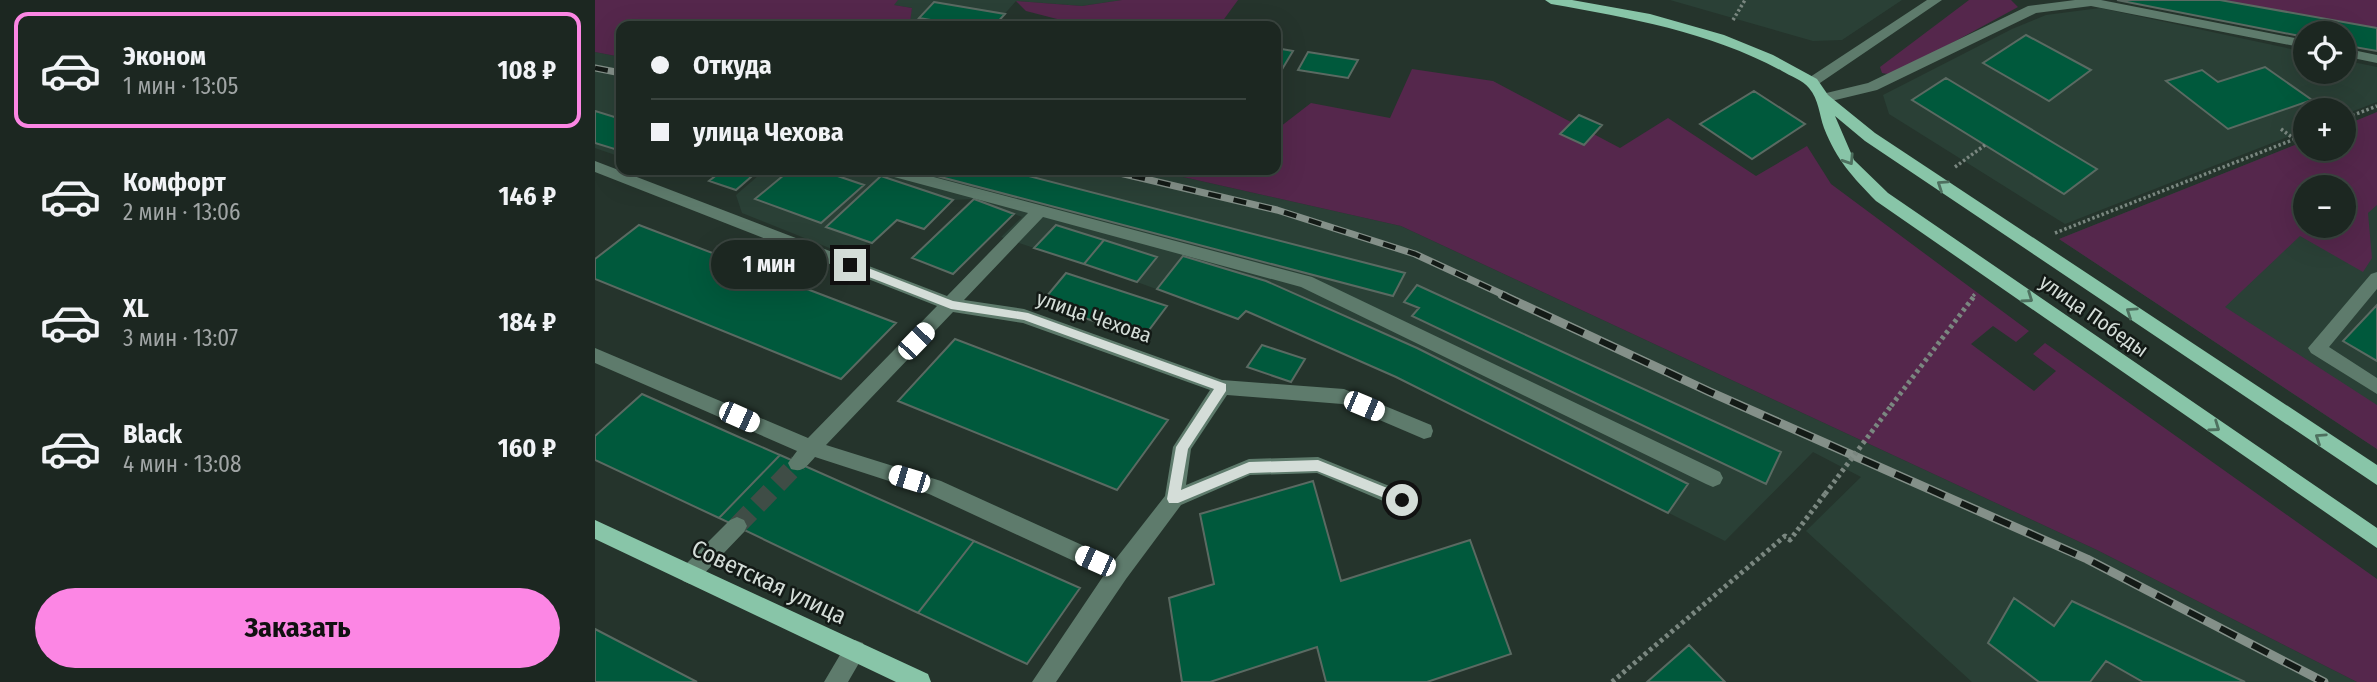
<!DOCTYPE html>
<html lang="ru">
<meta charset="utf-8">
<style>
:root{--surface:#1c2721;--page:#29332e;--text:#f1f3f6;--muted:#a0a5a5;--line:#3a443f;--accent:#fc86e4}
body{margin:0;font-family:"Fira Sans Condensed",sans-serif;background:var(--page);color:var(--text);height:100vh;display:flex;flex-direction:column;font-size:26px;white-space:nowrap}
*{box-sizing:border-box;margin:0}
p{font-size:23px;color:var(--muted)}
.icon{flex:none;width:38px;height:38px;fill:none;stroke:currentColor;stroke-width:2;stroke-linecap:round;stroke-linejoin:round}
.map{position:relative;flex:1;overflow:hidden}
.panel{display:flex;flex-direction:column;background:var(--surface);width:595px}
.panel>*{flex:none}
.top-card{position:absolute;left:21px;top:21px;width:665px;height:154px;border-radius:14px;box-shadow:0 7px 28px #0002,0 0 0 2px var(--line);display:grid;align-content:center;height:154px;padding:0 35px;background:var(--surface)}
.buttons{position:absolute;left:1698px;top:21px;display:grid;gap:14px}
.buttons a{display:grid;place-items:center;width:63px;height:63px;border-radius:50%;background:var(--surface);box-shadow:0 7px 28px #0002,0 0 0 2px var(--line);font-size:35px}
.end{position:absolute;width:32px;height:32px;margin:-16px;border:9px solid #d4ddd8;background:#111;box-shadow:0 0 0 4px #111}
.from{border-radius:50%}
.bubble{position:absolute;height:49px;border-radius:24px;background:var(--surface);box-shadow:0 7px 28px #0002,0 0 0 2px var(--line);font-size:23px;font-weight:700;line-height:49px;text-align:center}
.car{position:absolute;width:21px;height:42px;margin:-21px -10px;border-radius:9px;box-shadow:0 0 5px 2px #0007;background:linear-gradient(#fff 24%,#345 0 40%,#fff 0 76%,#345 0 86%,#fff 0)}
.top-card b{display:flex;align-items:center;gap:24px;height:66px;font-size:26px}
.top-card b+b{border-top:2px solid var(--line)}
.top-card i{width:18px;height:18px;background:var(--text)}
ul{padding:12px 0 0;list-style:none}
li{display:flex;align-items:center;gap:21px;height:116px;margin:0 14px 10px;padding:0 21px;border:4px solid transparent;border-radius:14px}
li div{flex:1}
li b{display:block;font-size:26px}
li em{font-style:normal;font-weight:700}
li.selected{border-color:var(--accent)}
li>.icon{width:63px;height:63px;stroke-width:1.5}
.action{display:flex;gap:14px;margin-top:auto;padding:14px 35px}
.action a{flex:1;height:80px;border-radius:42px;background:var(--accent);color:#111;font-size:28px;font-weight:700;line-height:80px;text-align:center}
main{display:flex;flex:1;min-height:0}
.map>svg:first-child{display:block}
</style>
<main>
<section class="panel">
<ul>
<li class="selected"><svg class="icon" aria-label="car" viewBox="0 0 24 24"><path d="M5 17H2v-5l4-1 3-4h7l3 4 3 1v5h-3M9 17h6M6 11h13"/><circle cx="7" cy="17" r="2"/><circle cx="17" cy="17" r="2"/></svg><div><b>Эконом</b><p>1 мин · 13:05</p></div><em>108 ₽</em></li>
<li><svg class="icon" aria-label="car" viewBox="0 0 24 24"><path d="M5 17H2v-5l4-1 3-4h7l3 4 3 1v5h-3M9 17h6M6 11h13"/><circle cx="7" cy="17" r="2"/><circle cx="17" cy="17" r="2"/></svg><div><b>Комфорт</b><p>2 мин · 13:06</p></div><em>146 ₽</em></li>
<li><svg class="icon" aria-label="car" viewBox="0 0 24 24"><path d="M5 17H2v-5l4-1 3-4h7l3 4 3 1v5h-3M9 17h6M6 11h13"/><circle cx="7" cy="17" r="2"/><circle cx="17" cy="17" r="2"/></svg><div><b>XL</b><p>3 мин · 13:07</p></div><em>184 ₽</em></li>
<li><svg class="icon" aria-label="car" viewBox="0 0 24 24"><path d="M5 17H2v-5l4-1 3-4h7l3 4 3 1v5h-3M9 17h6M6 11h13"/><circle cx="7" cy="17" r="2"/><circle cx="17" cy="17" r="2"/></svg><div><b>Black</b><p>4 мин · 13:08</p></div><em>160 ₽</em></li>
</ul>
<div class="action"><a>Заказать</a></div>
</section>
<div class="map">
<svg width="1782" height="682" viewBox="0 0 1782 682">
<rect width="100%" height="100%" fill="#25342c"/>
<path fill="#2a4036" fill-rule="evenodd" d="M303 0H527L487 6 421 1 399 26H336L314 22 317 8 298 5Z
M1075 0H1307L1247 40 1218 41Z
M1505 8 1710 52V72H1748V60L1782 67V102L1748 115V110H1710V130L1470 224 1294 114 1288 95 1417 29 1451 15Z
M0 52 26 57V157L0 148Z
M1782 112V449L1464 239 1710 141V149H1748V126ZM1710 187H1748V226H1710Z
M170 170H557L806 226 1502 550 1762 682H1377L1211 531 1266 477 1218 452 1130 541 801 377 651 311 643 319 542 282 406 237 427 217 379 199 358 200 329 229 302 220 277 243 273 242 257 257 147 213 141 195Z"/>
<path fill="#55274c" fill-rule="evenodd" d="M0 0H303L299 5 317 8 315 22 336 26H26V57L0 52Z
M527 0H643L624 26H459L462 19 431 11 421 1 487 6Z
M1374 0H1416L1423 7 1298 75 1287 73 1285 67Z
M1625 0H1782V28L1765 25Z
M817 69 898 81 1025 148 1073 118 1161 176 1212 146 1236 184 1434 331 1421 342 1398 326 1376 344 1439 391 1461 371 1438 354 1450 343 1782 579V682H1762L1502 550 806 226 557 170H681V130L716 103 795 118Z
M1782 112V205L1773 213 1777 258 1768 272 1705 236 1630 307 1782 405V449L1464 239 1710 141V149H1748V126ZM1748 187V226H1710V187Z"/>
<path fill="#00593c" stroke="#5a6a62" stroke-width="2" d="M1522 0H1625L1782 28V51L1748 45V33H1710V37Z
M339 2 410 14 399 26H371L324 18Z
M1431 35 1496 70 1454 101 1388 63Z
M681 48 698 51 683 76H681Z
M713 52 763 60 753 78 703 70Z
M1670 67 1717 100 1633 129 1571 81 1607 70 1623 82Z
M1351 78 1502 169 1469 194 1317 100Z
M1159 91 1210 124 1157 159 1105 124Z
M0 111 26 119V151L0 143Z
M984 115 1007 125 989 145 965 134Z
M128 170H164L141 190 114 181Z
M195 170H225L269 185 226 223 160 199Z
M319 170H410L810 273 798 296Z
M286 176 358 200 329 229 302 220 277 243 231 227Z
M379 199 419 214 358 274 317 258Z
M44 225 301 323 246 379 0 279V259Z
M461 225 509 240 489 264 439 248Z
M509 240 562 257 542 282 489 264Z
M588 256 671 281 822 348 1093 484 1073 513 801 377 651 311 643 319 562 289Z
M471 273 572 306 548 338 446 303Z
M822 285 1186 452 1171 484 817 316 824 308 809 302Z
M1782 305V361L1748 341Z
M360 339 573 420 522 490 303 401Z
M667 345 710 359 696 382 652 367Z
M47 394 146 438 185 455 124 518 0 460V436Z
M185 455 379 541 323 613 124 518Z
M718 481 746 581 875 540 916 654 832 682H731L722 647 615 682H587L574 598 619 584 605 514Z
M379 541 485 588 432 664 323 613Z
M1419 598 1459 626 1477 601 1650 682H1548L1511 661 1495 682H1444L1393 643Z
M0 629 102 682H0Z
M1094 645 1130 682H1052Z"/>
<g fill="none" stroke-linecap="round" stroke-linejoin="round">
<path stroke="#3f4d46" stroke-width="19" stroke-dasharray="19 10" stroke-linecap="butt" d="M142 526 203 463"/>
<path stroke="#7a8780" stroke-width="3.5" stroke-dasharray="2.5 2.5" stroke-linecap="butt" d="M1138 20 1150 0
M1748 119 1782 106
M1686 129 1698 138
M1360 167 1390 145
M1460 233 1710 135
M1378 296 1381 293"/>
<path stroke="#7a8780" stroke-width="5" stroke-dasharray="3.5 3.5" stroke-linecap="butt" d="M1296 406 1380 295
M1017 682 1190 536 1195 540 1230 494"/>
<path fill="#5e7b6c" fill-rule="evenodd" d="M1332 0H1347L1222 85H1212V79Z
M1480 0H1506L1710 40V48L1496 6 1441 13 1282 90 1228 103 1221 98 1223 95 1273 83 1433 6Z
M1748 48 1782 55V63L1748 56Z
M0 161 352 296 433 213 288 174 286 170H312L717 277 1125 472 1128 478 1125 484 1118 487 1111 484 706 287 448 217 369 300 429 309 627 380 749 389 836 425 838 431 836 437 829 439 747 404 632 395 596 449 591 485 654 459 723 457 814 494 817 500 814 506 807 509 722 473 655 475 586 505 531 579 461 682H437L509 575 334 494 220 457C212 466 208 473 196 469L193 463 202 451 0 363V348L213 438 342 306 0 172ZM358 312 428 323 615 390 578 447 570 496 520 560 346 481 231 445Z
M1782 272V289L1734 347 1782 378V394L1716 353 1713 348 1776 274Z
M142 517 149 520 152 526 149 532 102 581 95 584 88 581 85 574 88 567 135 520Z
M260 640 268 643 271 651 253 682H229L252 643Z"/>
<path fill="#88c5a8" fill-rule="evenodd" d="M950 0H977L1055 14 1129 35 1178 55 1222 79 1233 95 1280 133 1782 465V485L1270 141 1240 116 1259 160 1293 193 1782 528V548L1281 201C1257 176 1242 161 1229 128 1224 114 1224 100 1214 88 1208 80 1195 76 1187 71 1115 32 1035 18 956 4Z
M0 520 333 674 336 682H301L0 539Z"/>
<defs>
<path id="rail-far1" d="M0 68 26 73
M512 170 682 210 820 254 911 296"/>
<path id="rail" d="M907 295 1115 392 1492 559 1729 682"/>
</defs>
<use href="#rail-far1" stroke="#849089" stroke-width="7"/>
<use href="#rail" stroke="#849089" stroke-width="9"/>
<use href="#rail-far1" stroke="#131a16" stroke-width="4.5" stroke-dasharray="13" stroke-linecap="butt"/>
<use href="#rail" stroke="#131a16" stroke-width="6" stroke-dasharray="18" stroke-linecap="butt"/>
<path stroke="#7a8780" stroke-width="5" stroke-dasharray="3.5 3.5" stroke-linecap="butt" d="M1230 494 1296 406"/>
</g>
<defs><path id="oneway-chevron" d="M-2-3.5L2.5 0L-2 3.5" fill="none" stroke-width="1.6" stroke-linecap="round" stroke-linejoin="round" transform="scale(1.75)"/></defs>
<g stroke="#4e705f">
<use href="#oneway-chevron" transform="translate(1254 160) rotate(57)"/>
<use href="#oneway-chevron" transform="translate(1347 185) rotate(-146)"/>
<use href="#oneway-chevron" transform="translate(1433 298) rotate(35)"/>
<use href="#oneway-chevron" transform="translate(1536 312) rotate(-146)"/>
<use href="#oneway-chevron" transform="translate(1620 427) rotate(35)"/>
<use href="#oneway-chevron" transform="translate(1725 438) rotate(-146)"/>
</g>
<path fill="#d4ddd8" d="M255 261 358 301 433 313 631 384V391L593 449 586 490 654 462 723 460 812 496 814 500 807 505 722 471 655 473 583 503H574L572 499 581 447 619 389 429 320 356 309 251 268 249 265Z"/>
<g text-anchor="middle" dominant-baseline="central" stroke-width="5" stroke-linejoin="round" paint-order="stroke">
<g font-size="21" fill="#d4ddd8" stroke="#131a16">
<text transform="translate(1499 316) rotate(35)">улица Победы</text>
<text transform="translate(499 317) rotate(19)">улица Чехова</text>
</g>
<g font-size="24" fill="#d4ddd8" stroke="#131a16">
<text transform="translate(174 582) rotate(25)">Советская улица</text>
</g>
</g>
</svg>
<div class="buttons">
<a><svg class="icon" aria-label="locate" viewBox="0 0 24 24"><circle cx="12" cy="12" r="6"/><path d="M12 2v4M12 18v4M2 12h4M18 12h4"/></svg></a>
<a>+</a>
<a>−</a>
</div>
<i class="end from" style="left:807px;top:500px"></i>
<i class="end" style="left:255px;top:265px"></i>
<div class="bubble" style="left:116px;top:240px;width:116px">1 мин</div>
<i class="car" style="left:321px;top:341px;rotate:44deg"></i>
<i class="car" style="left:769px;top:406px;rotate:113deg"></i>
<i class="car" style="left:144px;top:417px;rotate:114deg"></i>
<i class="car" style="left:314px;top:479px;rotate:287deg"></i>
<i class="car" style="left:500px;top:561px;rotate:294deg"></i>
<div class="top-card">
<b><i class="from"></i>Откуда</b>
<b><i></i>улица Чехова</b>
</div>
</div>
</main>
